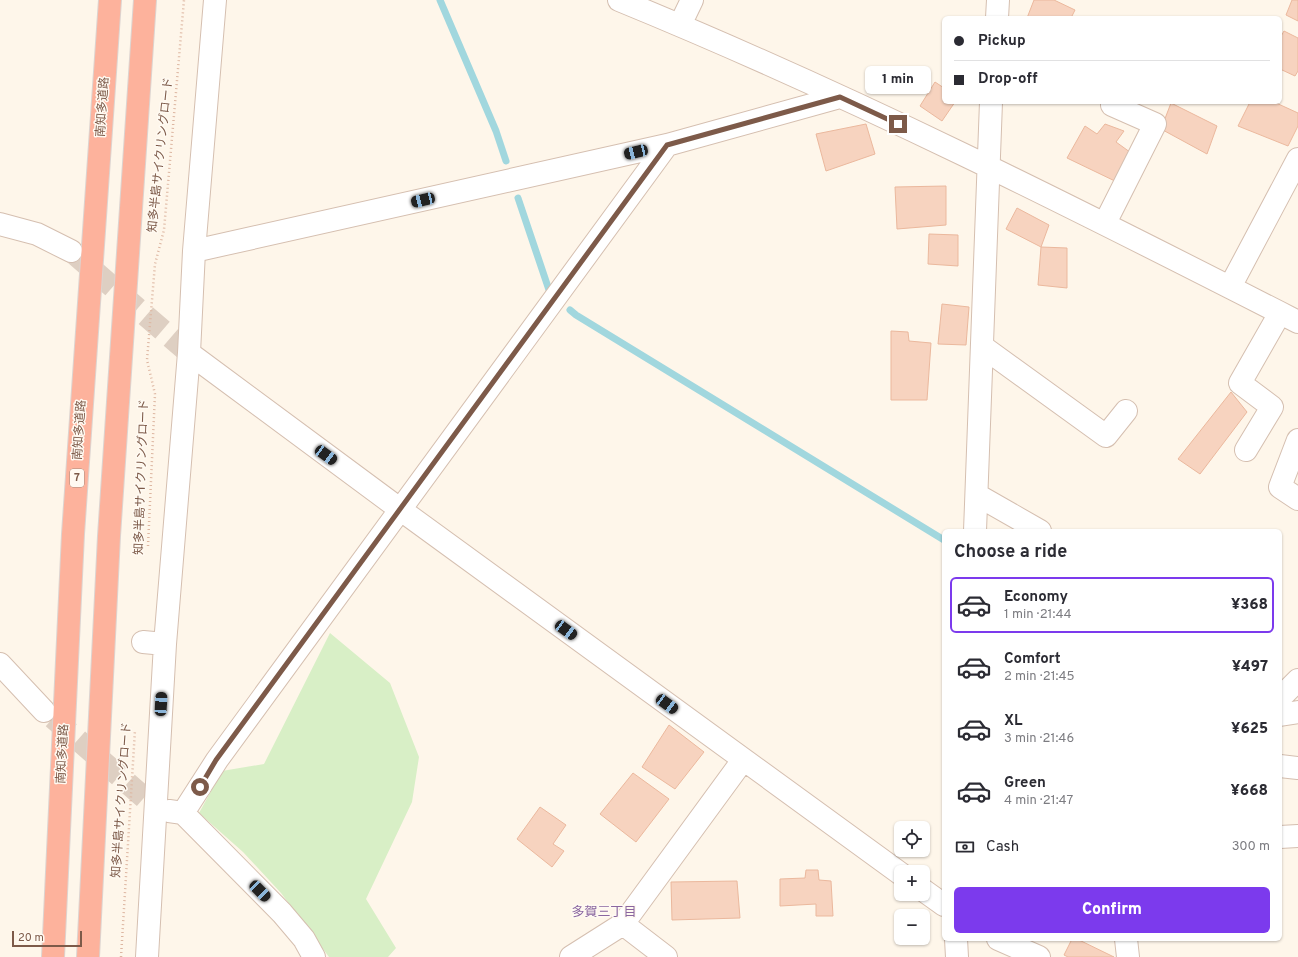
<!DOCTYPE html>
<meta charset="utf-8">
<style>
:root{--surface:#fff;--page:#f7f7f7;--text:#2b2b33;--muted:#7c7c81;--line:#e1e1e2;--accent:#7c3aed}
body{margin:0;font-family:Overpass,"Noto Sans JP",sans-serif;background:var(--page);color:var(--text);height:100vh;display:flex;flex-direction:column;font-size:15px;white-space:nowrap}
*{box-sizing:border-box;margin:0}
p{font-size:13px;color:var(--muted)}
.icon{flex:none;width:22px;height:22px;fill:none;stroke:currentColor;stroke-width:2;stroke-linecap:round;stroke-linejoin:round}
.map{position:relative;flex:1;overflow:hidden}
.details{position:absolute;left:942px;top:529px;width:340px;height:412px;display:flex;flex-direction:column;background:var(--surface);border-radius:6px;box-shadow:0 1px 3px #0004}
.details>*{flex:none}
.guide{position:absolute;left:942px;top:16px;width:340px;height:88px;border-radius:6px;box-shadow:0 1px 3px #0004;display:grid;align-content:center;height:88px;padding:0 12px;background:var(--surface)}
.buttons{position:absolute;left:894px;top:821px;display:grid;gap:8px}
.buttons a{display:grid;place-items:center;width:36px;height:36px;border-radius:6px;background:var(--surface);box-shadow:0 1px 3px #0004;font-size:20px}
.scale{position:absolute;left:12px;bottom:10px;width:70px;box-sizing:border-box;padding-left:4px;border:2px solid #7d5a49;border-top:0;font-size:11px;line-height:14px;white-space:nowrap;color:#7d5a49;-webkit-text-stroke:3px #fffaf2;paint-order:stroke}
.end{position:absolute;width:18px;height:18px;margin:-9px;border:5px solid #7d5a49;background:#fff;box-shadow:0 0 0 2px #fff}
.from{border-radius:50%}
.bubble{position:absolute;height:28px;border-radius:6px;background:var(--surface);box-shadow:0 1px 3px #0004;font-size:13px;font-weight:800;line-height:28px;text-align:center}
.car{position:absolute;width:12px;height:24px;margin:-12px -6px;border-radius:5px;box-shadow:0 0 3px 1px #0007;background:linear-gradient(#222 24%,#8ab4d8 0 40%,#222 0 76%,#8ab4d8 0 86%,#222 0)}
.guide b{display:flex;align-items:center;gap:14px;height:38px;font-size:15px}
.guide b+b{border-top:1px solid var(--line)}
.guide i{width:10px;height:10px;background:var(--text)}
ul{padding:0;list-style:none}
li{display:flex;align-items:center;gap:12px;height:56px;margin:0 8px 6px;padding:0 4px;border:2px solid transparent;border-radius:6px}
li div{flex:1}
li b{display:block;font-size:15px}
li em{font-style:normal;font-weight:800}
li.selected{border-color:var(--accent)}
li>.icon{width:36px;height:36px;stroke-width:1.5}
h2{padding:0 12px;font-size:18px;line-height:48px}
.pay{display:flex;align-items:center;gap:10px;height:44px;padding:0 12px;font-size:15px}
.pay p{margin-inline-start:auto}
.action{display:flex;gap:8px;margin-top:auto;padding:8px 12px}
.action a{flex:1;height:46px;border-radius:6px;background:var(--accent);color:#fff;font-size:16px;font-weight:800;line-height:46px;text-align:center}
.map>svg:first-child{display:block}
</style>
<div class="map">
<svg width="1298" height="957" viewBox="0 0 1298 957">
<rect width="100%" height="100%" fill="#fef6ea"/>
<path fill="#d8efc6" d="M330 633 390 683 419 757 412 802 366 899 396 948 388 957H329L281 893 243 852 199 813 222 771 264 764Z"/>
<g fill="none" stroke-linecap="round" stroke-linejoin="round">
<path stroke="#a1d7de" stroke-width="7" d="M440 0 496 131 506 161
M518 198 549 290
M570 310 576 315 944 540"/>
</g>
<path fill="#f7d3bf" stroke="#ebb89d" d="M1034 0H1054L1075 10 1071 18H1027Z
M1292 0H1298V21L1286 15Z
M1284 31 1298 38V71L1295 76 1280 69V38Z
M935 82 944 88V102H955L942 121 920 106Z
M1250 102H1274L1298 113V126L1288 146 1238 126Z
M1171 103 1217 126 1207 154 1161 129Z
M866 124 875 154 826 171 816 134Z
M1105 124 1124 131 1116 142 1134 155 1119 183 1067 158 1085 126 1097 134Z
M946 186V225L897 229 895 187Z
M1017 208 1049 225 1041 247 1006 229Z
M929 234 958 235V266L928 264Z
M1041 247 1067 248V288L1038 285Z
M942 304 969 307 966 345 938 344Z
M891 331 908 332 909 341 931 343 927 400H891Z
M1231 392 1247 412 1200 474 1178 459Z
M669 725 704 752 675 789 642 767Z
M633 773 669 799 636 842 600 814Z
M540 807 566 825 553 844 564 851 552 867 517 839Z
M806 870H818L819 880 831 881 833 916H816V904L780 906V879L805 878Z
M737 881 740 918 672 920 671 882Z
M1072 939H1077L1114 957H1068L1064 955Z"/>
<g fill="none" stroke-linecap="round" stroke-linejoin="round">
<path stroke="#decfc2" stroke-width="22" stroke-dasharray="22 11" stroke-linecap="butt" d="M71 251 189 353
M53 718 156 808"/>
<defs>
<path id="minor" d="M619 0C851 95 1075 208 1298 322
M997 18 998 0
M680 25 692 0
M1105 223 1155 124 1112 105
M0 224 37 234 71 251
M194 251 667 145 840 97
M1230 287 1298 159
M983 347 1106 436 1126 411
M189 353 401 510 901 874
M1298 440 1280 487 1298 499
M1246 450 1272 407 1240 383 1280 313
M977 495 1040 531
M975 531 991 102
M143 642 165 644
M0 664 44 711
M1280 698 1298 680
M1280 715 1298 712
M1280 766 1298 768
M169 811 183 813 282 913 304 939 314 957
M183 813 217 760 667 145
M1280 837 1298 836
M923 890 944 905
M623 924 666 957
M956 939 957 957
M998 939 1039 957
M1126 939 1128 957
M147 957 165 644 189 353 194 251 215 0
M571 957 623 924 743 760"/>
<path id="highway" d="M53 957 73 534 110 0
M88 957 109 536 145 0"/>
</defs>
<use href="#minor" stroke="#d5bfb0" stroke-width="24"/>
<use href="#highway" stroke="#ddd4d0" stroke-width="24"/>
<path stroke="#ddb6a1" stroke-width="2.5" stroke-dasharray="1 3" stroke-linecap="butt" d="M148 546 155 394 147 360 155 264 164 230 184 0
M121 957 135 730"/>
<use href="#minor" stroke="#fff" stroke-width="22"/>
<use href="#highway" stroke="#fdb29c" stroke-width="22"/>
</g>
<g fill="none" stroke-linecap="round" stroke-linejoin="round">
<path stroke="#7d5a49" stroke-width="5" d="M200 787 216 760 667 145 840 97 898 124"/>
</g>
<g text-anchor="middle" dominant-baseline="central" stroke-width="3" stroke-linejoin="round" paint-order="stroke">
<rect fill="#fffaf2" stroke="#a48a7c" stroke-width="1" x="70" y="469" width="14" height="18" rx="3"/>
<g font-size="11" font-weight="bold" fill="#7d5a49">
<text x="77" y="478">7</text>
</g>
<g font-size="12" fill="#7d5a49" stroke="#fffaf2">
<text transform="translate(103 107) rotate(-86)">南知多道路</text>
<text transform="translate(161 155) rotate(-84)">知多半島サイクリングロード</text>
<text transform="translate(80 430) rotate(-86)">南知多道路</text>
<text transform="translate(142 477) rotate(-88)">知多半島サイクリングロード</text>
<text transform="translate(63 754) rotate(-87)">南知多道路</text>
<text transform="translate(122 800) rotate(-86)">知多半島サイクリングロード</text>
</g>
<g font-size="13" fill="#8a66a0" stroke="#fffaf2">
<text x="604" y="913">多賀三丁目</text>
</g>
</g>
</svg>
<div class="buttons">
<a><svg class="icon" aria-label="locate" viewBox="0 0 24 24"><circle cx="12" cy="12" r="6"/><path d="M12 2v4M12 18v4M2 12h4M18 12h4"/></svg></a>
<a>+</a>
<a>−</a>
</div>
<div class="scale">20 m</div>
<i class="end from" style="left:200px;top:787px"></i>
<i class="end" style="left:898px;top:124px"></i>
<div class="bubble" style="left:865px;top:66px;width:66px">1 min</div>
<i class="car" style="left:636px;top:152px;rotate:257deg"></i>
<i class="car" style="left:423px;top:200px;rotate:257deg"></i>
<i class="car" style="left:326px;top:455px;rotate:126deg"></i>
<i class="car" style="left:566px;top:630px;rotate:126deg"></i>
<i class="car" style="left:161px;top:704px;rotate:3deg"></i>
<i class="car" style="left:667px;top:704px;rotate:126deg"></i>
<i class="car" style="left:260px;top:891px;rotate:135deg"></i>
<div class="guide">
<b><i class="from"></i>Pickup</b>
<b><i></i>Drop-off</b>
</div>
<section class="details">
<h2>Choose a ride</h2>
<ul>
<li class="selected"><svg class="icon" aria-label="car" viewBox="0 0 24 24"><path d="M5 17H2v-5l4-1 3-4h7l3 4 3 1v5h-3M9 17h6M6 11h13"/><circle cx="7" cy="17" r="2"/><circle cx="17" cy="17" r="2"/></svg><div><b>Economy</b><p>1 min · 21:44</p></div><em>¥368</em></li>
<li><svg class="icon" aria-label="car" viewBox="0 0 24 24"><path d="M5 17H2v-5l4-1 3-4h7l3 4 3 1v5h-3M9 17h6M6 11h13"/><circle cx="7" cy="17" r="2"/><circle cx="17" cy="17" r="2"/></svg><div><b>Comfort</b><p>2 min · 21:45</p></div><em>¥497</em></li>
<li><svg class="icon" aria-label="car" viewBox="0 0 24 24"><path d="M5 17H2v-5l4-1 3-4h7l3 4 3 1v5h-3M9 17h6M6 11h13"/><circle cx="7" cy="17" r="2"/><circle cx="17" cy="17" r="2"/></svg><div><b>XL</b><p>3 min · 21:46</p></div><em>¥625</em></li>
<li><svg class="icon" aria-label="car" viewBox="0 0 24 24"><path d="M5 17H2v-5l4-1 3-4h7l3 4 3 1v5h-3M9 17h6M6 11h13"/><circle cx="7" cy="17" r="2"/><circle cx="17" cy="17" r="2"/></svg><div><b>Green</b><p>4 min · 21:47</p></div><em>¥668</em></li>
</ul>
<div class="pay"><svg class="icon" aria-label="cash" viewBox="0 0 24 24"><path d="M3 7h18v10H3z"/><circle cx="12" cy="12" r="2"/></svg>Cash<p>300 m</p></div>
<div class="action"><a>Confirm</a></div>
</section>
</div>
